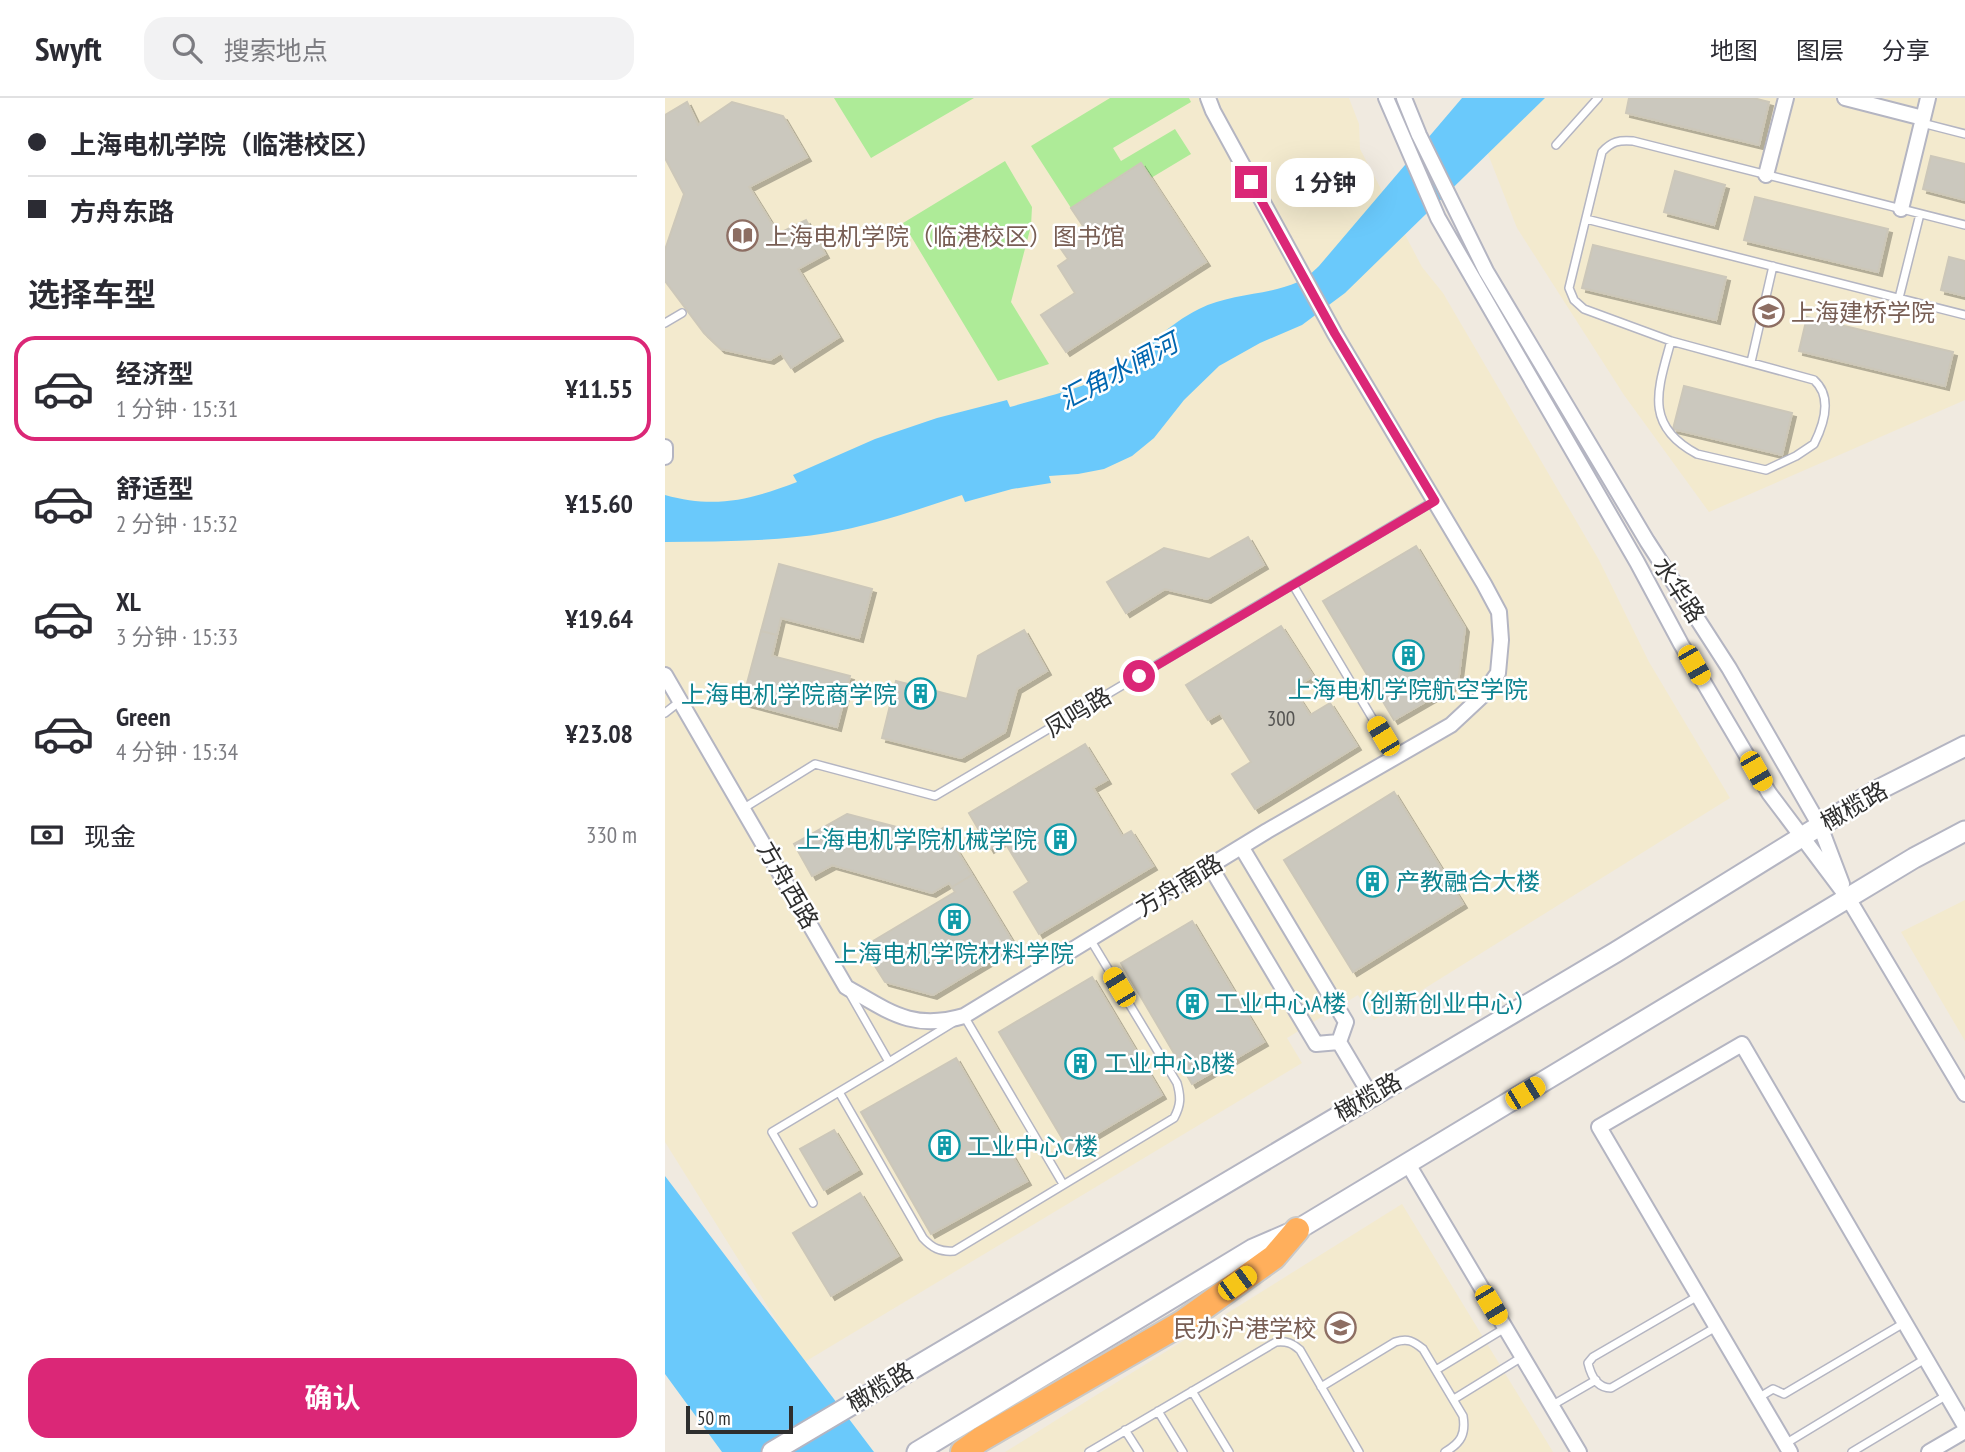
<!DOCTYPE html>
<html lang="zh">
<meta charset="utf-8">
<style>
:root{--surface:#fff;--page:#f2f2f3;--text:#2b2b33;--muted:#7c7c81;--line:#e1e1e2;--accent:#db2777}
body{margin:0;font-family:"PT Sans Narrow","Noto Sans SC",sans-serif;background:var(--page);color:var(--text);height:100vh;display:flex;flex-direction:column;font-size:26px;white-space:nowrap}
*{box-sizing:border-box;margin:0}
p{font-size:23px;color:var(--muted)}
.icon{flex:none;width:38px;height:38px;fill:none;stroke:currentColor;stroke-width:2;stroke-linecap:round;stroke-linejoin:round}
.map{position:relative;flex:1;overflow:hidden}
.panel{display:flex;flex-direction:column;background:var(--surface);width:665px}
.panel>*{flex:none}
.hud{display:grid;align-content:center;height:154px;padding:0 28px;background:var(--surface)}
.scale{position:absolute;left:21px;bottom:18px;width:107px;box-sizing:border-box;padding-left:7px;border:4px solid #2e2e2e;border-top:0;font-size:19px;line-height:24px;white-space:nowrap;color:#2e2e2e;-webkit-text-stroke:5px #fff;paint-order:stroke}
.end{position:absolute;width:32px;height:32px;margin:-16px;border:9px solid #db2777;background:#fff;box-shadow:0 0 0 4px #fff}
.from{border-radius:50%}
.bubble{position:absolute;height:49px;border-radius:21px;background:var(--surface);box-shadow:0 7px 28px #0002;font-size:23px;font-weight:700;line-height:49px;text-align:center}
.car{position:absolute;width:21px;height:42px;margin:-21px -10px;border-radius:9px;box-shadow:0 0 5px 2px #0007;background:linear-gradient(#f5c518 24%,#345 0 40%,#f5c518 0 76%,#345 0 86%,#f5c518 0)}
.hud b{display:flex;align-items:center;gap:24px;height:66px;font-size:26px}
.hud b+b{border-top:2px solid var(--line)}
.hud i{width:18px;height:18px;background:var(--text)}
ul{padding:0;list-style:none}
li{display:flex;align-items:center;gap:21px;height:105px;margin:0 14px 10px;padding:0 14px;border:4px solid transparent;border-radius:21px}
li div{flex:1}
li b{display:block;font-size:26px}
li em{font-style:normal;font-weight:700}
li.selected{border-color:var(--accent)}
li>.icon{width:63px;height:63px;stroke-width:1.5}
h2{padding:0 28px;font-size:32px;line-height:84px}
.pay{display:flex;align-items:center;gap:18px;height:77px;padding:0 28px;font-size:26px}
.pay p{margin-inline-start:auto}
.button{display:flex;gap:14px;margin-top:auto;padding:14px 28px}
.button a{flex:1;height:80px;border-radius:21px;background:var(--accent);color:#fff;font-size:28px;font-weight:700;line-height:80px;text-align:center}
header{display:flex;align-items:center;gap:42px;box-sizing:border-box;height:98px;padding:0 35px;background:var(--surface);border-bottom:2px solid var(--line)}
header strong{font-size:33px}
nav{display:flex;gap:38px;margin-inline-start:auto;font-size:24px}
.search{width:490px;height:63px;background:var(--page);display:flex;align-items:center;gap:18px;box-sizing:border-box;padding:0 24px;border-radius:21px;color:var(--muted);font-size:26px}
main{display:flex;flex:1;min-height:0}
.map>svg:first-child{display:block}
</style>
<header>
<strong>Swyft</strong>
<div class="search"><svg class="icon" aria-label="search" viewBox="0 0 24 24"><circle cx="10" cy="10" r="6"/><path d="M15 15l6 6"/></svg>搜索地点</div>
<nav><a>地图</a><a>图层</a><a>分享</a></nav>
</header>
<main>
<section class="panel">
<div class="hud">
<b><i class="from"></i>上海电机学院（临港校区）</b>
<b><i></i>方舟东路</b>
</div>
<h2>选择车型</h2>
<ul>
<li class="selected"><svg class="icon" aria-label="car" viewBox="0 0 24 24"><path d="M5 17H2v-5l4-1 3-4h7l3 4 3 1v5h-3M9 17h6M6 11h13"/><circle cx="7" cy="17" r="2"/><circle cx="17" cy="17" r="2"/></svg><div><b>经济型</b><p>1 分钟 · 15:31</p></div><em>¥11.55</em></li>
<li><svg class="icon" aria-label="car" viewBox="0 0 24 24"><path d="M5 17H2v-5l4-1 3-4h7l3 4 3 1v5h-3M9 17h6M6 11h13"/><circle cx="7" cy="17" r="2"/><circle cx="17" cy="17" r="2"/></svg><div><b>舒适型</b><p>2 分钟 · 15:32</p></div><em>¥15.60</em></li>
<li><svg class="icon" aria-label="car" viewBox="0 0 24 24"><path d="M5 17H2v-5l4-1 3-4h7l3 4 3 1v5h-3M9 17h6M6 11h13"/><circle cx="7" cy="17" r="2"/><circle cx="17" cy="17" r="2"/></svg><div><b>XL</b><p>3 分钟 · 15:33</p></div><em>¥19.64</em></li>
<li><svg class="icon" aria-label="car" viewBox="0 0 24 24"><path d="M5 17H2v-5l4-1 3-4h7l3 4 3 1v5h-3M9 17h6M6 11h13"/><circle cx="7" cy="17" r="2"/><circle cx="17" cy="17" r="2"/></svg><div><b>Green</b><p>4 分钟 · 15:34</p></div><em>¥23.08</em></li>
</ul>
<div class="pay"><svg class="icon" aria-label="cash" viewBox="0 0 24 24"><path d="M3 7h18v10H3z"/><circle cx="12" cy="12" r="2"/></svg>现金<p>330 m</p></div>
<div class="button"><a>确认</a></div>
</section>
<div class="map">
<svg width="1300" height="1354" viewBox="0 0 1300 1354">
<defs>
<filter id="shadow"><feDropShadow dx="4" dy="4" stdDeviation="0" flood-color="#0004"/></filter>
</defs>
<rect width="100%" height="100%" fill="#f0eae0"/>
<path fill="#f3eace" d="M0 0H684L694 26 695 51 757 169 778 195 934 462 984 564 1065 700 709 922 693 897 622 940 637 965 138 1265 0 1044Z
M801 0H1300V302L1044 414 959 297 852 130Z
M1300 802V943L1236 834Z
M737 1106 888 1354H340Z"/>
<path fill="#aeeb98" d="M169 0H309L206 60Z
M445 0H524L526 4 448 50 456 63 510 31 526 56 486 80 476 65 406 110 366 48Z
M340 63 367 109 366 128 346 204 384 266 333 283 238 125Z"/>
<path fill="#6ac9fb" d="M797 0H880L680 195 637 227 595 245 554 268 519 302 489 340 467 358 439 371 413 376 384 378 386 385 347 391 300 404 297 397C252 412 208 427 162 435 108 444 54 443 0 444V397C50 411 85 402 132 384L128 377 210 341 272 320 342 302 345 309C379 299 422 290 452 271 480 253 503 226 534 211 565 195 601 198 633 184 640 181 648 174 654 168Z
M0 1078 209 1354H57L0 1276Z"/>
<path fill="#cbc8be" stroke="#ccc7b9" stroke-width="2" filter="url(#shadow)" d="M964 0H1088L1104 4 1094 47 961 15Z
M22 4 33 27 67 4 118 18 142 59 84 89 113 136 141 122 160 156 133 171 174 239 126 270 116 255 105 262 56 251 39 235 0 183V152L19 96 0 60V17Z
M1266 58 1300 66V102L1258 91Z
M476 65 541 164 401 254 376 217 410 195 393 168 403 161 392 145 418 128 406 110Z
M1010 73 1060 87 1049 127 999 114Z
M1090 99 1223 131 1213 174 1079 142Z
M928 147 1061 179 1051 222 917 190Z
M1284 159 1300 163V198L1276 192Z
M1142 219 1288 254 1280 288 1134 253Z
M1019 288 1127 315 1117 357 1008 331Z
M583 439 599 467 542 501 500 491 461 515 442 484 499 450 544 461Z
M751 448 800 530 793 585 729 622 658 503Z
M114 466 207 491 194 540 116 520 112 537 96 533Z
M616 528 648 578 628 591 645 617 665 605 692 648 590 711 567 676 586 664 555 615 543 622 521 587Z
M359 532 382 573 352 591 340 634 296 660 217 640 231 583 302 601 313 558Z
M96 533 112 537 107 558 185 578 172 629 77 604Z
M420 646 442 682 428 690 457 738 466 733 488 768 374 836 349 794 364 784 339 743 325 751 304 715Z
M729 694 798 806 688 874 619 762Z
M182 716 266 738 278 730 307 777 287 789 284 785 267 795 167 767 147 778 129 746Z
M307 777 350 848 268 897 220 884 198 849 290 794 287 789Z
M527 823 599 944 527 986 456 865Z
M427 879 497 997 404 1052 334 934Z
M291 960 362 1083 266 1136 196 1014Z
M169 1032 193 1072 159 1092 135 1051Z
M195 1095 233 1158 166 1198 128 1135Z"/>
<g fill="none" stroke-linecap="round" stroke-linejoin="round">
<defs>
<path id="service" d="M1257 25 1300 36
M891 47 933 0
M921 121 1300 217
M1234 200 1255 116
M0 225 17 215
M1006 243C993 291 978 327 1032 356L1101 372 1131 358 1149 346C1159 326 1168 299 1149 282L1006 243 919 211 909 202 904 190 937 54C947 43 954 42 968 43L1300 127
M1086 264 1108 168
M628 487 731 660
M0 615 14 604
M79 710 150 666 270 698 769 403
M184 894 224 964 289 924
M299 918 398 1086
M174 994 258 1140C267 1150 275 1154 289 1153L509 1020C516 1007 516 999 512 985L425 841
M148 1105 107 1034 224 964
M1033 1198 928 1259 923 1265C926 1278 932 1290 946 1290L1051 1229
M771 1272 840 1230
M656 1289 730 1244C743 1240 748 1243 758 1251L798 1318C801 1336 796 1345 780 1354
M527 1293 564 1354
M1093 1300 1108 1291 1119 1296 1239 1225
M789 1301 857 1259
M886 1308 931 1282
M493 1313 518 1354
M460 1332 474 1354
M1120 1346 1260 1261
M424 1354 611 1244C622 1243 627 1245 635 1252L694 1354
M1187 1354 1282 1297"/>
<path id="minor" d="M721 0 773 120 972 464 1016 546 1104 695 1183 800 1300 996
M739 0 754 37 821 173 982 443 1064 570 1155 728 1177 786
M1180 0 1258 20
M1101 77 1121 0
M1236 111 1263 0
M0 349V359
M0 577 181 889C225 914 247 933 299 918L602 733 786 627 816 599 833 575 836 542 834 514 819 486 670 236 548 13 543 0
M545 768 651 946 674 944 681 924 577 750
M674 944 706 998
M743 1066 914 1354
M1125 1354 934 1029 1077 946 1300 1328
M1264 1354 1300 1333"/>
<path id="secondary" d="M107 1354 951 854 1211 693 1300 648
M252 1354 588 1151 632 1132 1249 760 1300 733"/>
<path id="motorway" d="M298 1354 316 1341 517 1225 609 1159 632 1132"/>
</defs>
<use href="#service" stroke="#b4b5c2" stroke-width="10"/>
<use href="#minor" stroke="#b4b5c2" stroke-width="18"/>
<use href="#secondary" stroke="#b4b5c2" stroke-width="23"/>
<use href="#motorway" stroke="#c9c9c9" stroke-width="28"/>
<use href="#service" stroke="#fff" stroke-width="7"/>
<use href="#minor" stroke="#fff" stroke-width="14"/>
<use href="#secondary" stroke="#fff" stroke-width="19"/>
<use href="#motorway" stroke="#ffaf5c" stroke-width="24"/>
</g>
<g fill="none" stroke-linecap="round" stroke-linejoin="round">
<path stroke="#db2777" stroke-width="9" d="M474 578 770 403 670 236 586 84"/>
</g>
<defs>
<symbol id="library-ring" viewBox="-11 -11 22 22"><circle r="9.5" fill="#fff" stroke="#8d6e63" stroke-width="1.5"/><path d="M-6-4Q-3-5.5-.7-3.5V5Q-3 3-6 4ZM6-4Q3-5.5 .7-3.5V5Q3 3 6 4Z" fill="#8d6e63"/></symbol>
<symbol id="university-ring" viewBox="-11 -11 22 22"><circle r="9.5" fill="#fff" stroke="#8d6e63" stroke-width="1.5"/><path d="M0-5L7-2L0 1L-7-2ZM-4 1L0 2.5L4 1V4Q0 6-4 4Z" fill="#8d6e63"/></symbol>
<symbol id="building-ring" viewBox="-11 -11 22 22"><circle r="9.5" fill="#fff" stroke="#0f9aa8" stroke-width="1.5"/><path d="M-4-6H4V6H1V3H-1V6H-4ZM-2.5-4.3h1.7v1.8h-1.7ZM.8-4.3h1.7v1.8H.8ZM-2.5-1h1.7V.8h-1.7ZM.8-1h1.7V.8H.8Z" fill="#0f9aa8"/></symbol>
<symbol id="school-ring" viewBox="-11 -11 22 22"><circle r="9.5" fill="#fff" stroke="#8d6e63" stroke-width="1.5"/><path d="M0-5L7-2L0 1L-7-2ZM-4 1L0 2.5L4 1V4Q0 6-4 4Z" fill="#8d6e63"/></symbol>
</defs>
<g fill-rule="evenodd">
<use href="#library-ring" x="60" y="120" width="35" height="35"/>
<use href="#university-ring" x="1086" y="196" width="35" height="35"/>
<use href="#building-ring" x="726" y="540" width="35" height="35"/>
<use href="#building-ring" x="238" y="578" width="35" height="35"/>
<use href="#building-ring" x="378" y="724" width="35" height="35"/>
<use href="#building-ring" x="690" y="766" width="35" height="35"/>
<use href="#building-ring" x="272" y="804" width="35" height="35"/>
<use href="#building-ring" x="510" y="888" width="35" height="35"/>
<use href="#building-ring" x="398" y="948" width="35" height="35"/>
<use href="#building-ring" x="262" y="1030" width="35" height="35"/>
<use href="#school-ring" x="658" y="1212" width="35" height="35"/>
</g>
<g text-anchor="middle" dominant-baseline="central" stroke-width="5" stroke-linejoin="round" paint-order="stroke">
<g font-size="21" fill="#555452">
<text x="616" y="620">300</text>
</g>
<g font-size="24" fill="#785e54" stroke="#fff" text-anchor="start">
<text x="100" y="138">上海电机学院（临港校区）图书馆</text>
<text x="1126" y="214">上海建桥学院</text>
<text x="652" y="1230" text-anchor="end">民办沪港学校</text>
</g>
<g font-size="24" fill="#2e2e2e" stroke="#fff">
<text transform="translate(1014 492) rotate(57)">水华路</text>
<text transform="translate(413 614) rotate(-31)">凤鸣路</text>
<text transform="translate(1189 708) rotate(-30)">橄榄路</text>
<text transform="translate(123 787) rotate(60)">方舟西路</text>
<text transform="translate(514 787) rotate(-31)">方舟南路</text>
<text transform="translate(703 999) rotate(-30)">橄榄路</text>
<text transform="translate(215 1289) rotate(-31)">橄榄路</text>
</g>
<g font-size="24" fill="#0d838f" stroke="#fff" text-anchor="start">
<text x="743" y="591" text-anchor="middle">上海电机学院航空学院</text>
<text x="232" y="596" text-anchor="end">上海电机学院商学院</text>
<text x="372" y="741" text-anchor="end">上海电机学院机械学院</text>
<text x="731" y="783">产教融合大楼</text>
<text x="289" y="855" text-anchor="middle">上海电机学院材料学院</text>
<text x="550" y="905">工业中心A楼（创新创业中心）</text>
<text x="439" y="965">工业中心B楼</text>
<text x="302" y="1048">工业中心C楼</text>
</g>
<g font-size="26" font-style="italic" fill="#0066b0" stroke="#fff">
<text transform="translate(453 273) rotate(-28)">汇角水闸河</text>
</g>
</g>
</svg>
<div class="scale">50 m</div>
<i class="end from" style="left:474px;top:578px"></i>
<i class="end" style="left:586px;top:84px"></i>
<div class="bubble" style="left:611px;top:60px;width:98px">1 分钟</div>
<i class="car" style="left:1029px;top:567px;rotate:150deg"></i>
<i class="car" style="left:718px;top:638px;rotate:329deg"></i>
<i class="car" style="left:1091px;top:673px;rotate:150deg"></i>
<i class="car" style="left:454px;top:889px;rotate:329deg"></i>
<i class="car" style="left:860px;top:995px;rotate:59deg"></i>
<i class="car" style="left:572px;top:1185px;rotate:54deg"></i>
<i class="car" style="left:826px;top:1207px;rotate:149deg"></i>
</div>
</main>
